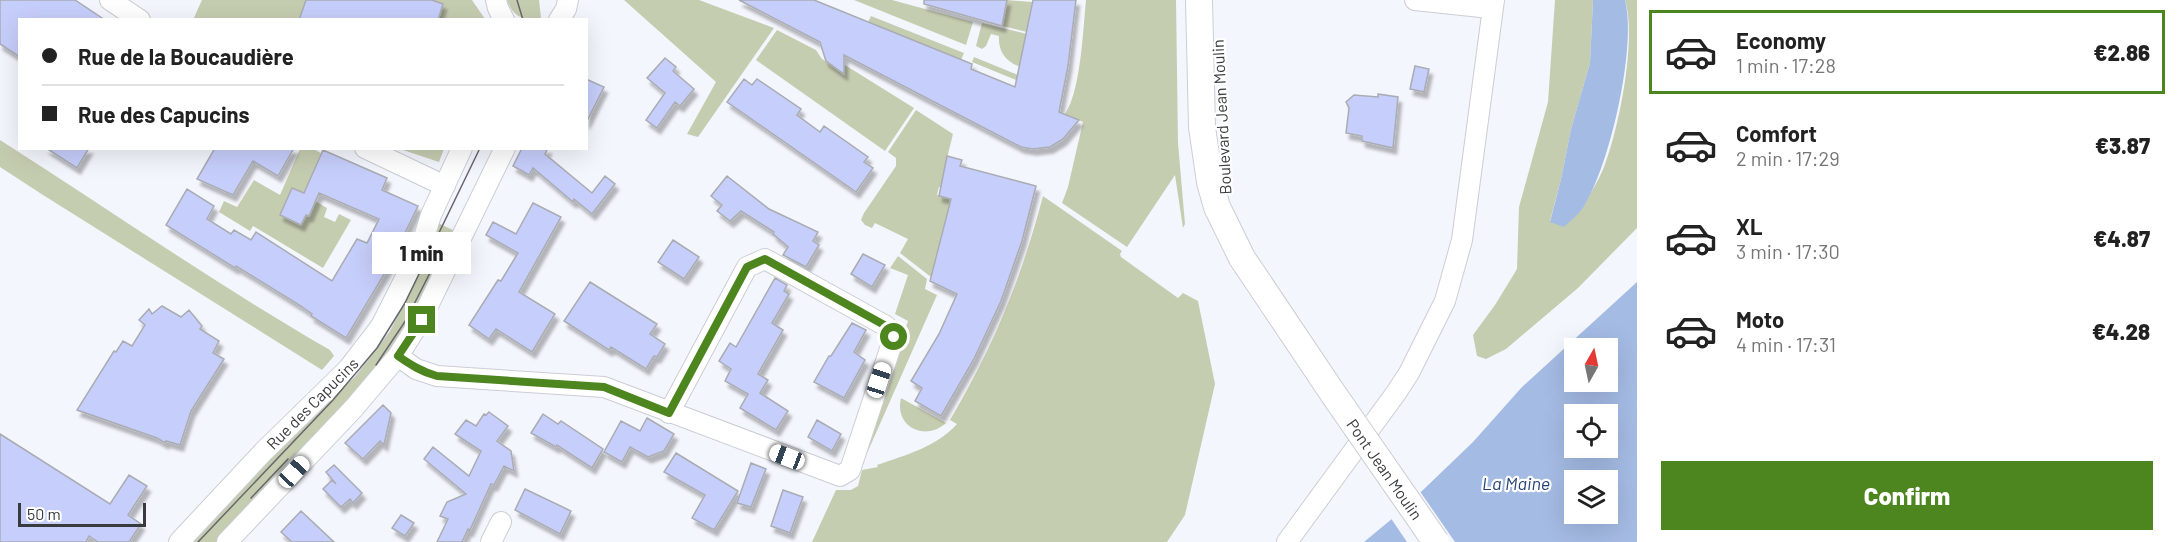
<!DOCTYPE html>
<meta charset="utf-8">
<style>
:root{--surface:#fff;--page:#f2f2f2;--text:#222;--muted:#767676;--line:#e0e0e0;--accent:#4d851f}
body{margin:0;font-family:Barlow,sans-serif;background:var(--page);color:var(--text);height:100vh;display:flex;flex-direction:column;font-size:22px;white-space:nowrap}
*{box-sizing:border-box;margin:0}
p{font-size:20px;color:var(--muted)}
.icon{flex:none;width:33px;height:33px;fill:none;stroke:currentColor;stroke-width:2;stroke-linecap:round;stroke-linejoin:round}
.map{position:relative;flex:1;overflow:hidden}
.sheet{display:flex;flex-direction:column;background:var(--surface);width:540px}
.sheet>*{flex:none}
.guide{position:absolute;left:18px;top:18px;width:570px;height:132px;border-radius:0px;box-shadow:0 6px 24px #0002;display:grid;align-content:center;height:132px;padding:0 24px;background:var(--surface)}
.needle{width:39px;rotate:9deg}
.fabs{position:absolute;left:1564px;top:338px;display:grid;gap:12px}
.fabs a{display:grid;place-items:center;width:54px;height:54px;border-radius:0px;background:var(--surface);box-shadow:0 6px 24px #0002;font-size:30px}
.scale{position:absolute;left:18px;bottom:15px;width:128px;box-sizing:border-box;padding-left:6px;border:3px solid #393a3d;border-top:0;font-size:16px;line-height:21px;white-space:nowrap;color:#393a3d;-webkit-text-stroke:4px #fff;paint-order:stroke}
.end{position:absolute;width:27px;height:27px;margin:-14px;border:8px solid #4d851f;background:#fff;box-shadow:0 0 0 3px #fff}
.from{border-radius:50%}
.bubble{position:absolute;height:42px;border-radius:0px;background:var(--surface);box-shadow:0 6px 24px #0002;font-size:20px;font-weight:800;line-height:42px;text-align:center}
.car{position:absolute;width:18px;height:36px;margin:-18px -9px;border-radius:8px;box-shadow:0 0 4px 2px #0007;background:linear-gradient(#fff 24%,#345 0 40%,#fff 0 76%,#345 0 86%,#fff 0)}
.guide b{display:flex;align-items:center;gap:21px;height:57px;font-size:22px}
.guide b+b{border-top:2px solid var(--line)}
.guide i{width:15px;height:15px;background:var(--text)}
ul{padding:10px 0 0;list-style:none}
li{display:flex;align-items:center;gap:18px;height:84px;margin:0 12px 9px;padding:0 12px;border:3px solid transparent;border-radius:0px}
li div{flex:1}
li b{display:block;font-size:22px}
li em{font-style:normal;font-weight:800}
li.current{border-color:var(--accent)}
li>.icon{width:54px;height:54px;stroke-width:1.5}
.action{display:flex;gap:12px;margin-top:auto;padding:12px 24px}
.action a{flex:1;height:69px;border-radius:0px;background:var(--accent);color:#fff;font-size:24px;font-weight:800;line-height:69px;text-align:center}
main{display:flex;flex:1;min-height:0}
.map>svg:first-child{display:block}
</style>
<main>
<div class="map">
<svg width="1637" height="542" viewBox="0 0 1637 542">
<defs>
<filter id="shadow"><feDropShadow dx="3.5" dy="6" stdDeviation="1.5" flood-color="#0004"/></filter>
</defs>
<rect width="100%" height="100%" fill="#f4f6fd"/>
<path fill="#c5cdb1" d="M202 0H472L485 19 193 20Z
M507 0H539L541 18C525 23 512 16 507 0Z
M624 0H699L774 28 698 137 687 134 716 82Z
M854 0H892L973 22 966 45Z
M1007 0 1032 2 1027 32 1002 26Z
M1086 0H1176L1178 143 1185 224 1183 228 1175 175 1127 247 1062 203 1068 187 1083 122 1065 114C1081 90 1083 30 1086 0Z
M1555 0H1593L1590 63 1571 129 1561 179 1550 221 1582 209C1589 195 1598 182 1604 167 1619 128 1637 39 1625 0H1637V228L1578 288 1506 349 1486 359 1477 356 1473 335 1495 305 1517 269 1519 207 1548 102Z
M871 16 964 53 961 60 868 22Z
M982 23 1027 34 1020 67C1006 61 998 52 999 36L991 34 986 46 982 49 976 46Z
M777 30 816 50 822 59 842 72 845 65 914 108 885 151 756 60Z
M974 57 1018 75 1016 80 972 62Z
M916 110 953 134 946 162 953 190 939 187 937 195 951 199 931 277 900 253 908 239 875 223 872 228 865 225 861 220 864 213 896 166V158L888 152Z
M0 140C110 210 217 285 330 350L334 356 322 370 43 195 0 167Z
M300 149H313L321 153 300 202V192L292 188 280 215 301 225 306 215 309 216 315 201 327 208 324 217 335 222 339 214 351 220 323 268 253 226 250 231 219 212 224 201 237 207 254 180 280 195Z
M400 149H444L439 162Z
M1043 196 1122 251 1120 254 1121 257 1178 298 1183 293 1198 301 1215 384 1185 515 1167 542H812L836 490H851L858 486 862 470 878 467 877 465C906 455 936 447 957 424L950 420C994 345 1021 280 1043 196Z
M438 223 457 232 426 297 384 365 219 542H192L358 364Z
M898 256 927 279 925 289 937 295 868 451 861 459 908 321 895 314 908 275 890 268Z
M901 398 946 423C925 442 894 427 901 398Z"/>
<path fill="#a4bbe4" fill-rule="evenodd" d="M1593 0H1625C1637 46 1610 166 1583 208 1578 215 1570 221 1564 227L1550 222 1561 179 1571 129 1590 63Z
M1637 282V542H1364L1399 513 1473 442 1522 387ZM1575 348H1608V381H1575ZM1575 414H1608V447H1575ZM1575 480H1608V513H1575Z"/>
<path fill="#f4f6fd" d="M1419 490 1455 542H1407L1390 517Z"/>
<path fill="#c6cefb" stroke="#aaacb3" stroke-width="1.5" filter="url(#shadow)" d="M0 0H75L105 20H20V57L0 44Z
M306 0H432L443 4 438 20H299Z
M739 0H814L972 64 971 69 1015 87 1033 0H1076L1068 66 1059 112 1079 120 1063 139 1050 147 1033 149 1021 147 844 55V74L826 61 820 42Z
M924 0H1007L1002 26 924 4Z
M665 58 676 67 673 71 694 89 680 106 675 102 657 128 646 120 665 93 647 78Z
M1415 66 1429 69 1424 92 1410 89Z
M586 79 604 87 586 123Z
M744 79 752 85 757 79 801 109 797 115 820 132 824 126 868 157 864 162 873 168 856 192 727 102Z
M1378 94 1398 97 1393 148 1362 141V136L1346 133 1349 108 1346 102 1354 95 1378 97Z
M46 148H89L77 168Z
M215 148H294L278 176 253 161 233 195 197 179Z
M522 148H548L545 154 592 193 605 176 615 184 592 214 574 199 573 202 533 168 529 175 513 166Z
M323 150 387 178 382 190 418 206 389 266 346 338 311 316 312 314 301 306 236 266 235 268 166 225 187 189 214 206 207 219 231 234 234 230 251 240 256 232 332 281 357 239 367 243 379 219 319 193 309 216 306 215 301 225 280 215 292 188 304 193Z
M947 156 962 160 960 166 1036 186 1022 241 1001 301 974 359 941 416 915 401 922 388 911 381 939 334 957 294 930 281 951 199 939 196Z
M727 176 769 209 818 232 813 241 819 245 806 267 783 255 788 247 773 234 774 232 741 211 730 221 717 211 722 205 711 196Z
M533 203 561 217 519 292 555 314 532 352 496 329 489 339 469 325 498 280 501 281 518 253 486 235 493 222 516 234Z
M673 240 699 257 684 279 658 262Z
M863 254 885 265 872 287 851 274Z
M775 278 787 285 784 291 789 294 772 323 783 330 758 374 768 380 760 393 788 411 776 430 740 408 748 394 725 381 731 369 719 361 730 343 736 347Z
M590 282 657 324 650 334 665 344 657 357 654 356 646 369 611 347 609 350 564 321Z
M162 306 181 317 189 310 202 326 200 329 219 341 213 353 224 359 191 411 180 445 166 441 165 443 157 438 77 410 114 351 116 352 123 341 132 346 145 325 139 320 149 309 152 314Z
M852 323 866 330 854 352 865 360 844 398 814 382 829 356H831Z
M383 405 391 413 384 445 380 441 363 459 345 443Z
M489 412 508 426 497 441 511 451 514 471 504 466 494 485 491 484 470 530 468 529 462 542H437L448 519 440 516 447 502 466 494 424 459 433 447 469 476 481 451 455 434 466 420 476 426 484 414 486 415Z
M543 414 558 424 561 421 603 449 592 468 557 445 556 447 531 433Z
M647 418 674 434 664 451 648 457 630 447 622 462 604 452 621 421 640 431Z
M817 420 841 434 832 451 808 437Z
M0 434 110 504 129 475 147 486 128 515 141 524 129 542H98L89 536 86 542H0Z
M676 453 738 491 714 530 692 518 705 495 664 472Z
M751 463 766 469 751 507 737 503Z
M334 465 362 493 353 503 350 499 341 507 323 489 332 480 336 484 326 472Z
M525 489 571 511 560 534 515 510Z
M783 490 803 497 790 533 771 526Z
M301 511 334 542H292L281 532Z
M401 515 414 523 405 536 392 528Z"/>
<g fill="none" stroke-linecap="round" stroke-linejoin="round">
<defs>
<path id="minor" d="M110 0 140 20
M496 0 498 8 504 20
M1415 0 1481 7 1493 6
M559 20 566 9 568 0
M365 148 445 186
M398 356 416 369 437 376 604 387 840 476 850 470 894 337 886 326 765 259 747 267 669 413
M179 542 264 451 348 369 381 326 421 247 431 215 462 148
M227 542 353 409 398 356 421 320 505 148
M491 542 501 522
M1287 542 1396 393 1409 373 1445 301 1462 240 1494 0"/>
<path id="major" d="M1199 0 1202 127 1210 182 1217 207 1242 258 1334 395"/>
</defs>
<use href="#minor" stroke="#cccdd5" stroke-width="22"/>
<use href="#major" stroke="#cccdd5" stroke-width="28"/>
<use href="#minor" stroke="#fff" stroke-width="20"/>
<use href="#major" stroke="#fff" stroke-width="26"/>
<path stroke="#67686c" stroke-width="1.5" d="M517 0 523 20
M376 365 406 320 436 261
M251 498 288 459
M198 542 333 400 377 348 405 303 480 148"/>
<defs>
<path id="major-bridge" d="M1334 395 1436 542"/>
</defs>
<use href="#major-bridge" stroke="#cccdd5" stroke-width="28" stroke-linecap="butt"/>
<use href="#major-bridge" stroke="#fff" stroke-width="26"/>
</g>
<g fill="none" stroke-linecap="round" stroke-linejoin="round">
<path stroke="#4d851f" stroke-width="8" d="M422 320 398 356C411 365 422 372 437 376L604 387 669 413 747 267 765 259 886 326 894 337"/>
</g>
<g text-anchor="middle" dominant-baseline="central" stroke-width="4.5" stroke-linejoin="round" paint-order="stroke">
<g font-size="16" fill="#393a3d" stroke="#fff">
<text transform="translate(1221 117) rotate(-93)">Boulevard Jean Moulin</text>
<text transform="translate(312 403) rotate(-45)">Rue des Capucins</text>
<text transform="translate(1385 469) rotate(55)">Pont Jean Moulin</text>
</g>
<g font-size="18" font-style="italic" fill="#284477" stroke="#fff">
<text x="1516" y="483">La Maine</text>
</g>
</g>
</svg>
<div class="fabs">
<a><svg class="needle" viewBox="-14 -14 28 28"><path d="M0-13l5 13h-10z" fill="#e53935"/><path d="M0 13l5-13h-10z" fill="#767676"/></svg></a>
<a><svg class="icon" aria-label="locate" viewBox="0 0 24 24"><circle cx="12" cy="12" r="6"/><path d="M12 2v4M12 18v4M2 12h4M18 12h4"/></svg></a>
<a><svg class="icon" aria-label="layers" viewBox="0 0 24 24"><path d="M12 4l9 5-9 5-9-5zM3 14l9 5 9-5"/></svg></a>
</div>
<div class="scale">50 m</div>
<i class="end from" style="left:894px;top:337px"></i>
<i class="end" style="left:422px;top:320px"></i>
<div class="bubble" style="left:372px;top:232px;width:99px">1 min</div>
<i class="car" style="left:879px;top:380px;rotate:18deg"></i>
<i class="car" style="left:787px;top:457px;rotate:291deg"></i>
<i class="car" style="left:294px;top:472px;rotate:43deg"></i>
<div class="guide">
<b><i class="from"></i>Rue de la Boucaudière</b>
<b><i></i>Rue des Capucins</b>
</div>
</div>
<section class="sheet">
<ul>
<li class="current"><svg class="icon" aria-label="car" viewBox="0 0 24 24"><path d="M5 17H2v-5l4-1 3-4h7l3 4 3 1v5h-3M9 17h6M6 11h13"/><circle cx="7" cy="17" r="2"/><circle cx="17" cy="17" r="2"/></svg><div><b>Economy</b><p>1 min · 17:28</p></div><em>€2.86</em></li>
<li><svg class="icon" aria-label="car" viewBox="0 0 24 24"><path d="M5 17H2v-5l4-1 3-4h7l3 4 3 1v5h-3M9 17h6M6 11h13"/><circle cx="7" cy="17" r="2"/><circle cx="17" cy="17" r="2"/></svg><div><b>Comfort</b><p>2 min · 17:29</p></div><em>€3.87</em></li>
<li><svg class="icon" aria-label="car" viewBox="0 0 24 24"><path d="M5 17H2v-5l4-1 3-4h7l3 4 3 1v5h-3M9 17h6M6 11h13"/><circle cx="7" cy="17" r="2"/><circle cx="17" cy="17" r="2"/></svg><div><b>XL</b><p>3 min · 17:30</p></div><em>€4.87</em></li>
<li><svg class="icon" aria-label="car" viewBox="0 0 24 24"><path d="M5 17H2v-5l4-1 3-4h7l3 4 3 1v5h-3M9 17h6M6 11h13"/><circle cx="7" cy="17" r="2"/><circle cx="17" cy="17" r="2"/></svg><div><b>Moto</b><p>4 min · 17:31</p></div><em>€4.28</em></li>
</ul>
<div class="action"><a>Confirm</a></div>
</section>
</main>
